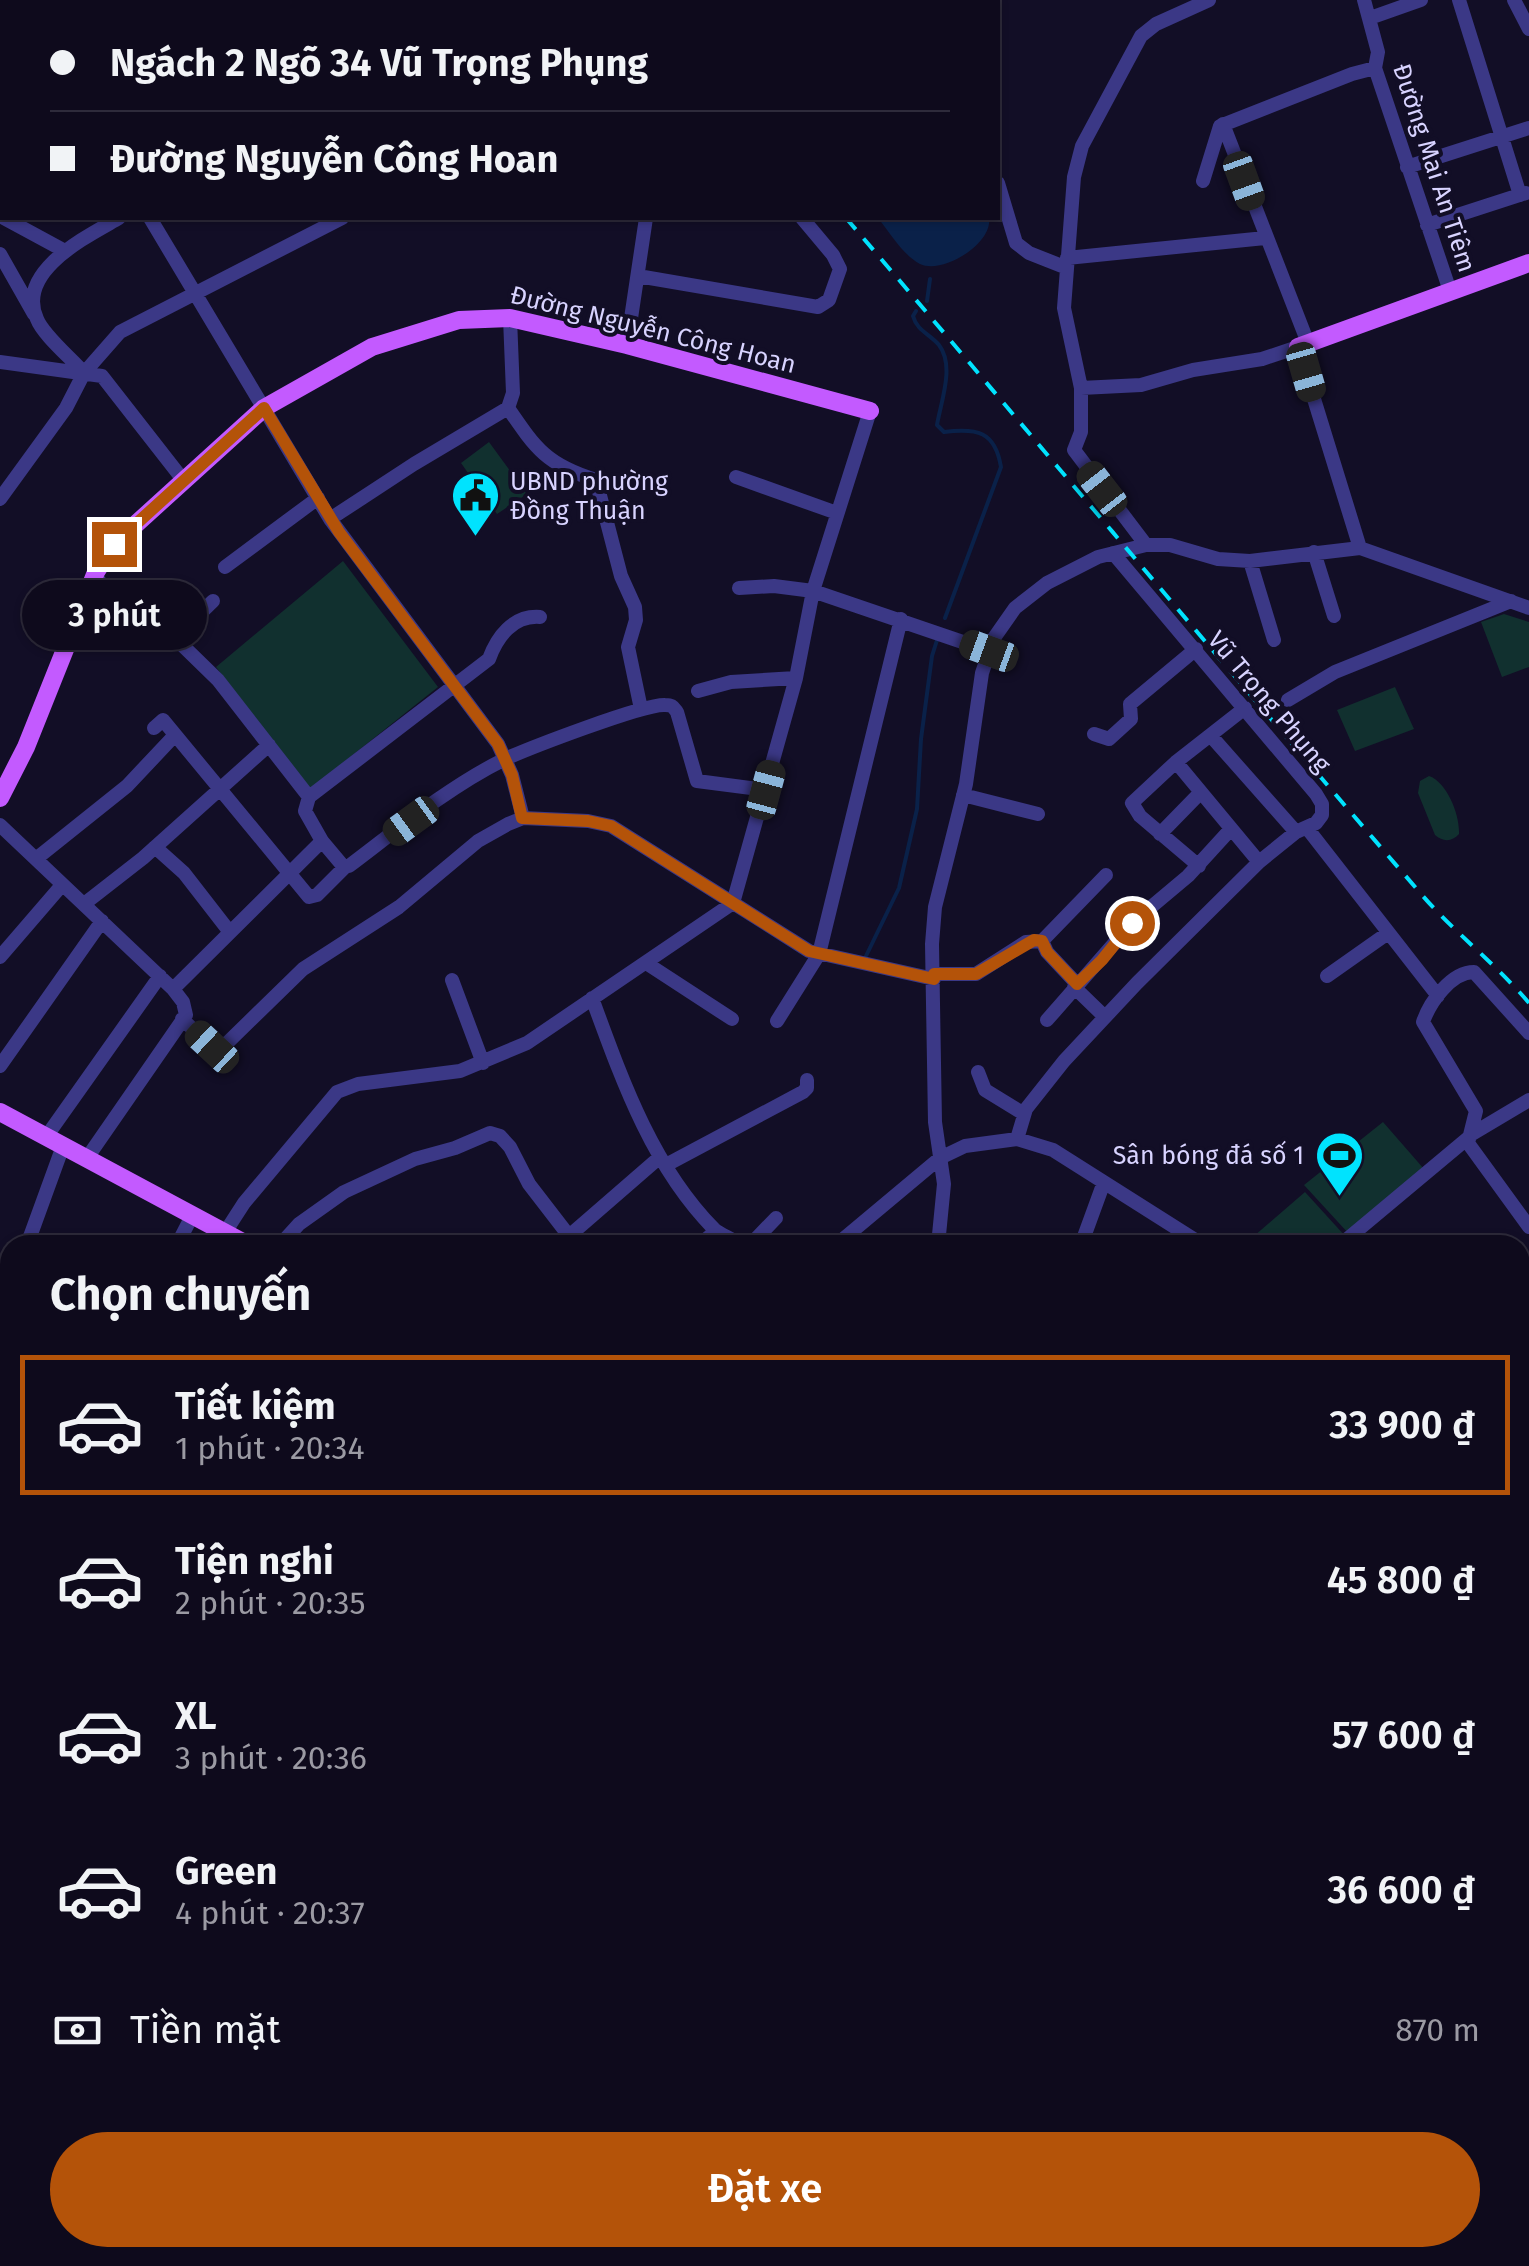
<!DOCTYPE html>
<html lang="vi">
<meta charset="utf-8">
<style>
:root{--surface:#0e0a1c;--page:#171325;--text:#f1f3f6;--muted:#9b9aa3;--line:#2e2b3b;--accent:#b45309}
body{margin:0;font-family:"Fira Sans",sans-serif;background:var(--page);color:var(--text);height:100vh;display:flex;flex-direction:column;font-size:38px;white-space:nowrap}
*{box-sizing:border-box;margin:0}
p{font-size:32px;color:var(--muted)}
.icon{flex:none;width:55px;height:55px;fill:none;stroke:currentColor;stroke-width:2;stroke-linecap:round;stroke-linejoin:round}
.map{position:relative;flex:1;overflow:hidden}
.drawer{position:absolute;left:0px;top:1235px;width:1530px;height:1032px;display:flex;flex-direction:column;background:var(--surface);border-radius:30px 30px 0 0;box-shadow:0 2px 8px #0004,0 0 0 2px var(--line)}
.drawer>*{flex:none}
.top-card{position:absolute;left:0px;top:0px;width:1000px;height:220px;box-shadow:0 2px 8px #0004,0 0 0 2px var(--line);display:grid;align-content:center;height:220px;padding:0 50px;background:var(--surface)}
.end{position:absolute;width:45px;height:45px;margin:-22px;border:12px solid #b45309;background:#fff;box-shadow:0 0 0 5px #fff}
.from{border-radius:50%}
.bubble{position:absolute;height:70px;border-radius:35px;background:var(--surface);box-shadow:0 2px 8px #0004,0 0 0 2px var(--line);font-size:32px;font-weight:600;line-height:70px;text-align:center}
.car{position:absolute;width:30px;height:60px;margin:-30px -15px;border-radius:12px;box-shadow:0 0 8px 2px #0007;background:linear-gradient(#222 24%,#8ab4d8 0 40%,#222 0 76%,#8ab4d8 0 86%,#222 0)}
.top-card b{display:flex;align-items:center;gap:35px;height:95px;font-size:38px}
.top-card b+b{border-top:2px solid var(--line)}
.top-card i{width:25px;height:25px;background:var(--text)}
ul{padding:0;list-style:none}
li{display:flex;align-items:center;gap:30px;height:140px;margin:0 20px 15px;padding:0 30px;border:5px solid transparent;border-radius:0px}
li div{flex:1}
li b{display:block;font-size:38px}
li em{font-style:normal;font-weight:600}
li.current{border-color:var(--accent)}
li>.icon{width:90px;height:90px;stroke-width:1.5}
h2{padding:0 50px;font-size:45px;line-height:120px}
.pay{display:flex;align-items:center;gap:25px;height:110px;padding:0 50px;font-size:38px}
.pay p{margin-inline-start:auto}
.cta{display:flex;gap:20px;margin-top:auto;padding:20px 50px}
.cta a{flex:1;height:115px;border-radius:60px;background:var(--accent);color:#fff;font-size:40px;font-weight:600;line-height:115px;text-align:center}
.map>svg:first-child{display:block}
</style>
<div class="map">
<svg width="1529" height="2266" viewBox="0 0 1529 2266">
<rect width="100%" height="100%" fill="#120e26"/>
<path fill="#11302f" d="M489 442 527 494 497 514 461 463Z
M343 561 438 687 310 789 216 667Z
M1504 614 1529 622V667L1502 677 1481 622Z
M1395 687 1414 729 1355 751 1337 710Z
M1429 776C1447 782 1460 815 1459 834 1452 842 1443 842 1435 835L1418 793 1420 781Z
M1383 1122 1424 1169 1349 1234 1304 1185Z
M1305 1192 1346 1237 1336 1245H1262L1254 1236Z"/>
<path fill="#0a2149" d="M878 218H989C993 243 943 275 920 264 903 255 890 233 878 218Z"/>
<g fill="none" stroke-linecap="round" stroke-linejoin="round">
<path stroke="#0a2149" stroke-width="4" d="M927 301 930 279
M916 311 913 316C917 331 930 334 939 345 955 366 941 401 937 425L944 432C977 428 995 431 1001 467L945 618
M866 956 899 888 917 809 921 739 932 656 938 637
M0 2188H10
M118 2258 130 2266"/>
<path stroke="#3b3886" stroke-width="14" d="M81 0V2
M247 0 248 2
M836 0 837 2
M933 0 934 2
M1364 0 1378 52 1375 68 1450 291
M1459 0 1520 195
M1514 0 1529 29
M166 2 172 0
M344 2 348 0
M960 2 966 0
M1370 18 1421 0
M0 115H2
M1223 124 1308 343
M1407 167 1529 128
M1203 181 1220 126 1352 74 1375 68
M998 183 1016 243 1029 253 1067 268
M4 218 63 250
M150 218 330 519 498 744 512 775 523 818
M1427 225 1526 193
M0 254 34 314
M1067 258 1265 238
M638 276 818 307 829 300 840 269 833 255 802 218
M627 345 646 218
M0 362 102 376 184 481
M84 373C72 359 43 335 37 319 15 271 88 236 119 218
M1081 388 1141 385 1193 370 1262 359 1298 347 1360 548
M508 408C536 449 547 465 596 480L621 576 635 607 636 620 628 647 641 709
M736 477 837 513
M0 499 66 408 84 373 120 332 342 218
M330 519 414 464 508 408 513 393 510 318
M1146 545 1074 450 1081 432V388L1064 308 1074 177 1082 146 1141 36 1156 24 1209 0
M1314 552 1334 616
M1250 561 1274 640
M225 567 318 498
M95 575 114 602 155 642H179L218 680 309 797
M739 588 774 586 813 591 989 651
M540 617C513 615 497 637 489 659L309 797 305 811 322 841 343 866H349C398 829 449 787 503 760 527 749 643 704 665 705 673 705 673 707 677 712L697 781 766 790
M172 641 213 601
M698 691 731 682 796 678
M1288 700 1335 672 1511 601
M154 728 163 720 309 897 317 895 345 867
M1094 734 1109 739 1131 719 1130 704 1196 649
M1211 736 1296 832
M1176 762 1259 862
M963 795 1038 814
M0 825 173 989 183 1002 186 1015 87 1158
M1307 828 1438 996
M1160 834 1200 793
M155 847 184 873 229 931
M37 858 127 786 175 735
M1199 866 1140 816 1132 803 1176 762 1245 708
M84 904 143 858 269 745
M0 957 62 885
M646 963 732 1019
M933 974H976L1026 942 1042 941
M1327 976 1388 933
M452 980 483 1063
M1077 984 1047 952 1042 941 1106 875
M1074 987 1105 1017
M173 989 322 841
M592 998C622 1080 652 1166 714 1229 721 1235 733 1239 740 1245
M182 1019 212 1047 222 1048 303 969 399 907 478 841 508 824 523 818 588 821 611 826 809 951 934 979
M1047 1020 1132 923 1188 876 1230 830
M777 1021 819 954 901 619
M1529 1033 1474 972C1451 972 1430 1002 1423 1022L1476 1111 1468 1143 1529 1227
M0 1066 102 921
M978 1072 985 1090 1024 1114
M1472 1134 1529 1100
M46 1137 160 976
M1017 1139 1026 1109 1064 1061 1137 983 1259 862 1296 832 1316 823 1322 815V804L1316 794 1113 553
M666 1165 803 1092 807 1088V1080
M224 1234 244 1203 337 1092 358 1084 460 1071 527 1043 733 903 796 678 813 591 870 411
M569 1236 660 1157
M27 1245 63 1146
M177 1245 192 1216
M280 1245 299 1224 344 1192 415 1159 455 1148 490 1133 500 1136 510 1147 529 1184 576 1245
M699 1245 715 1232 713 1228
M750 1245 776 1218
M836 1245 940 1158 965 1146 1017 1139 1053 1150 1203 1245
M938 1245 944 1184 935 1122 932 944 935 907 966 784 982 673 994 638 1015 608 1047 583 1098 557 1146 545H1170L1218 559 1250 561 1360 548 1529 608
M1081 1245 1104 1182
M1340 1245 1468 1138
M1520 1295 1529 1289
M4 1359 10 1301
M1520 1376 1529 1369
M1520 1420 1529 1412
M0 1503 10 1507
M0 1663 10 1662
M1520 1721 1529 1714
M1520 1822 1529 1812
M1520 1919 1529 1924
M0 1992 10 1980
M1520 2145 1529 2138
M618 2258 632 2266
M818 2258 830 2266
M991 2258 1000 2266
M1187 2258 1196 2266
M407 2266 409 2258
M598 2266 603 2258
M959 2266 965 2258
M1248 2266 1258 2258
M1353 2266 1365 2258
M1500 2266 1511 2258"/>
<path stroke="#c35aff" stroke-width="18" d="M1298 347 1529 263
M0 798 26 747 96 572 114 544 264 408 372 347 459 320 510 318 627 345 870 411
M0 1112 248 1245
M1520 1599 1529 1614
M759 2266 763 2258"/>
<path stroke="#00e3fe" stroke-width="4" stroke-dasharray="15 12" stroke-linecap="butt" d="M660 0 662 2
M846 218C1039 443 1228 671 1422 895 1455 933 1496 964 1529 1003"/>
</g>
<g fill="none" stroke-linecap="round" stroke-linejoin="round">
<path stroke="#b45309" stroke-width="12" d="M114 544 264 408 339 532 498 744 512 775 522 818 588 821 611 826 809 951 934 979V974H976L1034 940 1042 941 1047 952 1077 984 1102 960 1132 923"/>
</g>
<defs>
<symbol id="civic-pin" viewBox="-11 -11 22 30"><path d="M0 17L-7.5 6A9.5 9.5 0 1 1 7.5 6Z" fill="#00e3fe" stroke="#120e26"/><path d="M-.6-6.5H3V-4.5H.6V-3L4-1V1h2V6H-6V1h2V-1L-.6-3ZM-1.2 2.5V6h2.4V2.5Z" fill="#111"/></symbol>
<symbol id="stadium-pin" viewBox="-11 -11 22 30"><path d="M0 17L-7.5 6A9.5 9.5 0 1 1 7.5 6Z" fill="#00e3fe" stroke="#120e26"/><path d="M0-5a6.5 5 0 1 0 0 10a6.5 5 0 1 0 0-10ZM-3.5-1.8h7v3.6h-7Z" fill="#111"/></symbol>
</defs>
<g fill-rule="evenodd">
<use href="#civic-pin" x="448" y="468" width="55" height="75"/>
<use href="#stadium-pin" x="1312" y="1128" width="55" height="75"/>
</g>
<g text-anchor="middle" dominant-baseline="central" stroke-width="8" stroke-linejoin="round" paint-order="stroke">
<g font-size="25" fill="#d8d3ff" stroke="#120e26">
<text transform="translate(1434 168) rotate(72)">Đường Mai An Tiêm</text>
<text transform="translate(653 330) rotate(14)">Đường Nguyễn Công Hoan</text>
<text transform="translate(1269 702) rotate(50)">Vũ Trọng Phụng</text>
</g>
<g font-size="25" fill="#d8d3ff" stroke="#120e26" text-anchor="start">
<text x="510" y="482">UBND phường<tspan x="510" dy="29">Đồng Thuận</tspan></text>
<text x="1304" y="1156" text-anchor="end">Sân bóng đá số 1</text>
</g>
</g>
</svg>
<i class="end from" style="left:1132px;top:923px"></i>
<i class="end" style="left:114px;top:544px"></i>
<div class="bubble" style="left:22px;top:580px;width:185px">3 phút</div>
<i class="car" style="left:1244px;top:181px;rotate:160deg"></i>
<i class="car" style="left:1306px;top:372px;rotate:164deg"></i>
<i class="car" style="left:1102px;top:489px;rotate:322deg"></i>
<i class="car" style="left:989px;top:651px;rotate:290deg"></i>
<i class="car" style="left:766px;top:790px;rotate:15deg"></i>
<i class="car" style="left:411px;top:821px;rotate:234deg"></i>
<i class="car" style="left:212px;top:1047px;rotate:313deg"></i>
<div class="top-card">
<b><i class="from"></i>Ngách 2 Ngõ 34 Vũ Trọng Phụng</b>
<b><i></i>Đường Nguyễn Công Hoan</b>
</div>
<section class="drawer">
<h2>Chọn chuyến</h2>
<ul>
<li class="current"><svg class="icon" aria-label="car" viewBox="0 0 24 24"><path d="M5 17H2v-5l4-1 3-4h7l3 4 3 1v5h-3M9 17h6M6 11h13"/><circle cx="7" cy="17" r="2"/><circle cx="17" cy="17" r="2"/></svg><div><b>Tiết kiệm</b><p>1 phút · 20:34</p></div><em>33 900 ₫</em></li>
<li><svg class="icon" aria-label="car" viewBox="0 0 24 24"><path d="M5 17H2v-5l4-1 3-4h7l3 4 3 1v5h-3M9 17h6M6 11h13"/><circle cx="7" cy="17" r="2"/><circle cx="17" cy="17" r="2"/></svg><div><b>Tiện nghi</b><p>2 phút · 20:35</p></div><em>45 800 ₫</em></li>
<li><svg class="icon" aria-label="car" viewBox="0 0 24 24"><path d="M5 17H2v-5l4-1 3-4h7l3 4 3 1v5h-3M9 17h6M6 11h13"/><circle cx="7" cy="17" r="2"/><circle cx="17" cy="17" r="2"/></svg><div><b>XL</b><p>3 phút · 20:36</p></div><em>57 600 ₫</em></li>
<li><svg class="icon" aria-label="car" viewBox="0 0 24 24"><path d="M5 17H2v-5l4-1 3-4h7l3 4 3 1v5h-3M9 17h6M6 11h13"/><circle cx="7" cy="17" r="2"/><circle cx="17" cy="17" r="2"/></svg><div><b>Green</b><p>4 phút · 20:37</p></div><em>36 600 ₫</em></li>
</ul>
<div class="pay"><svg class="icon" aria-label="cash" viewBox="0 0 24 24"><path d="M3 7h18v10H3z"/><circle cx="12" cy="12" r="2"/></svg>Tiền mặt<p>870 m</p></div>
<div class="cta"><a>Đặt xe</a></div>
</section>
</div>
